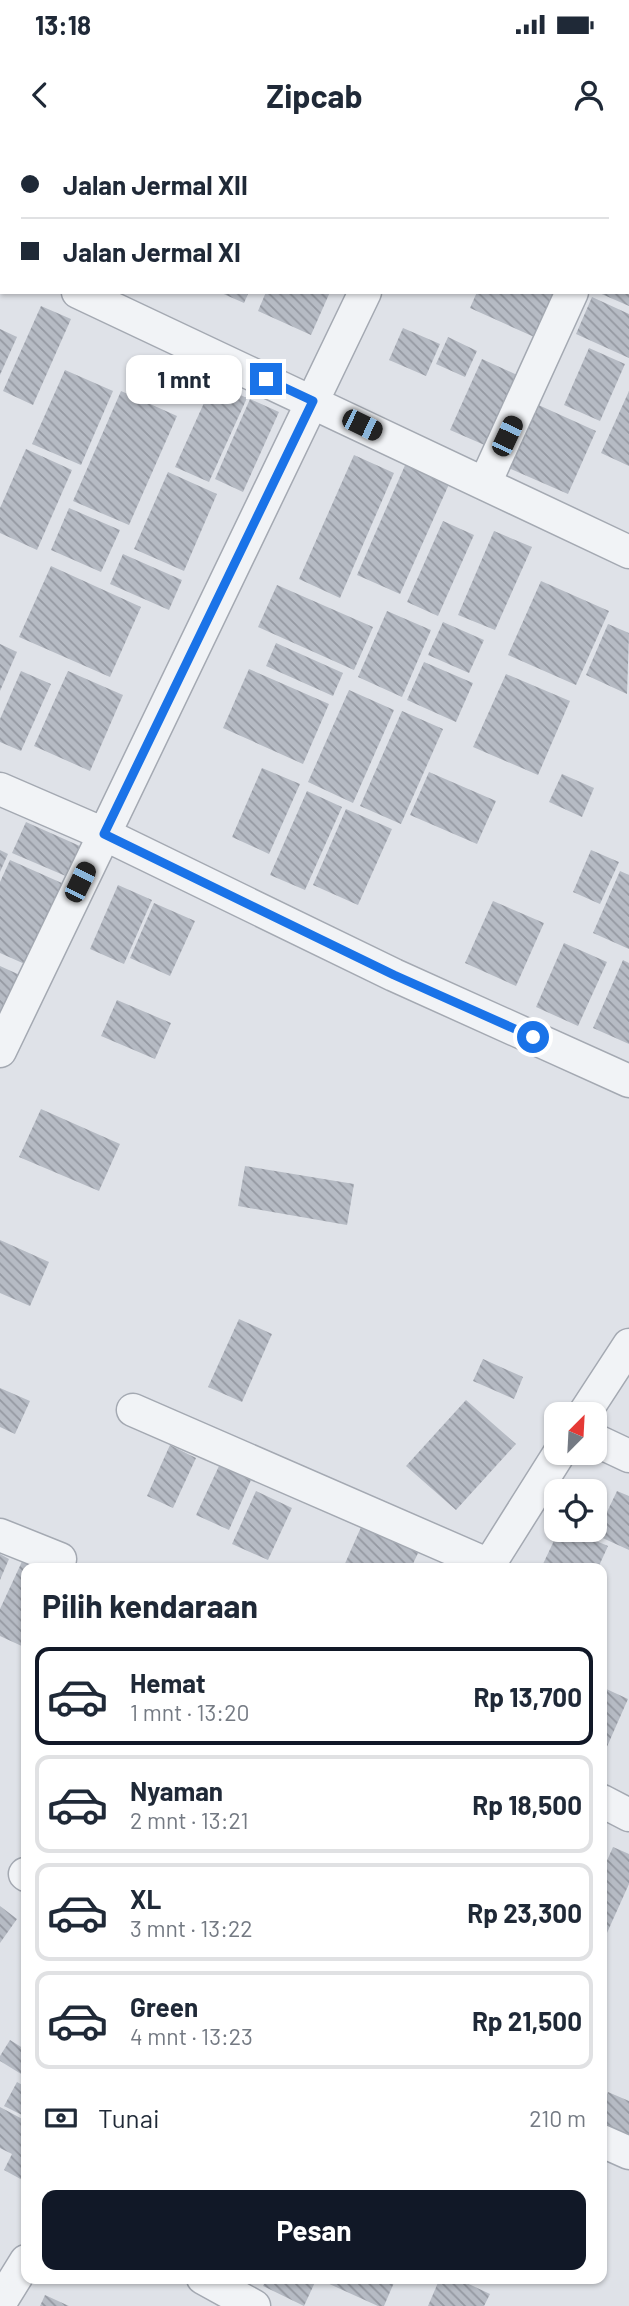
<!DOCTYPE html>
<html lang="id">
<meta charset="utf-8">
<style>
:root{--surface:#fff;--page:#f6f6f7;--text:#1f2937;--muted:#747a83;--line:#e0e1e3;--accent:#111827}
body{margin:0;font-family:Barlow,sans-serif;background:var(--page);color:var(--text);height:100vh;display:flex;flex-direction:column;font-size:26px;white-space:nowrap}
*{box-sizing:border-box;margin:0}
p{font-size:23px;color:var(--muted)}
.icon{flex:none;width:38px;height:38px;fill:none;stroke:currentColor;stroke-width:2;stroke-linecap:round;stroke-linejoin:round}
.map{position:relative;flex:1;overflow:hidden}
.sheet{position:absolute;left:21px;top:1423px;width:586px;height:721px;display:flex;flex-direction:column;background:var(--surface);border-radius:14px;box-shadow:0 2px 5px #0004}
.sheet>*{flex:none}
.top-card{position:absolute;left:0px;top:0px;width:630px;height:154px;box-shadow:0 2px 5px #0004;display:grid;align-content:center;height:154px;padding:0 21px;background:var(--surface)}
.needle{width:46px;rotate:24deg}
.buttons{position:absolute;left:544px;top:1262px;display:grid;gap:14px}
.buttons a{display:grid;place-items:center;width:63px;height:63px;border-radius:14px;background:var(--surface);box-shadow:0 2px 5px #0004;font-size:35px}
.end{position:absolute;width:32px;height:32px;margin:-16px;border:9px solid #1a73e8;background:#fff;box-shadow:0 0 0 4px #fff}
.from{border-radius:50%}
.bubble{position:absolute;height:49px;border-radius:14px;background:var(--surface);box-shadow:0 2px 5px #0004;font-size:23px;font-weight:700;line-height:49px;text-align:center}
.car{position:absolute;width:21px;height:42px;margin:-21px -10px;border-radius:9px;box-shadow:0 0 5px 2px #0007;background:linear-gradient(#222 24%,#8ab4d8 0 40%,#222 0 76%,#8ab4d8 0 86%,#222 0)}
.top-card b{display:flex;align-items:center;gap:24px;height:66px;font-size:26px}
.top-card b+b{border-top:2px solid var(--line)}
.top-card i{width:18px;height:18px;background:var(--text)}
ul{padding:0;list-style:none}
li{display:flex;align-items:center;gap:21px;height:98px;margin:0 14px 10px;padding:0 7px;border:4px solid var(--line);border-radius:14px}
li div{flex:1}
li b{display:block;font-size:26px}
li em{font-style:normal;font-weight:700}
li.current{border-color:var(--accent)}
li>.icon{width:63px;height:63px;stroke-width:1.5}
h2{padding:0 21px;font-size:32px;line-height:84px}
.pay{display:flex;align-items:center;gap:18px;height:77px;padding:0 21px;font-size:26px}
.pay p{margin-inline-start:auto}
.button{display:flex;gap:14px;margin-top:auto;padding:14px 21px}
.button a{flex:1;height:80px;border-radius:14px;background:var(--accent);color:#fff;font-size:28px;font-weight:700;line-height:80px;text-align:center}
.status{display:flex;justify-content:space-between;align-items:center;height:49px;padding:0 35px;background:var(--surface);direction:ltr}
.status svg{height:19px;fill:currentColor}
header{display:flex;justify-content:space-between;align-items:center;height:91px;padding:0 21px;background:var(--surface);font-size:32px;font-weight:700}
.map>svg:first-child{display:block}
</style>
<div class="status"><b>13:18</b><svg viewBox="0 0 49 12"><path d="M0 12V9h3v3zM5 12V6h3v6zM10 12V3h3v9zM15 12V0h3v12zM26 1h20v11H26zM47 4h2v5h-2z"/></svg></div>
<header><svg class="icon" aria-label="back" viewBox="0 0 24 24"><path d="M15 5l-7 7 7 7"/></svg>Zipcab<svg class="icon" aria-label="person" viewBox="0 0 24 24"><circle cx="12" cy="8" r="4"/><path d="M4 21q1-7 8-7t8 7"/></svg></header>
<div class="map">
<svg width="629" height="2166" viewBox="0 0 629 2166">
<defs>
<pattern id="building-back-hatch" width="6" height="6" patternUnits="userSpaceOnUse" patternTransform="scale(1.75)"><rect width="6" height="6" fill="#b6bbc4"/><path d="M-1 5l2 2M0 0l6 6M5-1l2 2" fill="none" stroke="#9498a1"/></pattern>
</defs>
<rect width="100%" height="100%" fill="#dfe2e8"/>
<path fill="url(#building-back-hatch)" d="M219 152H249L244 163Z
M266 152H330L311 195 258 171Z
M477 152H562L541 200 470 168Z
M597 152H629V166Z
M592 157 629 174V218L576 194Z
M41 166 71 179 33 265 3 251Z
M403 188 440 204 426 236 389 220Z
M0 189 17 197 0 235Z
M448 197 477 211 465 237 436 224Z
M589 208 625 224 600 281 564 265Z
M482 219 528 240 496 310 450 290Z
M65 230 113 251 81 325 32 304Z
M213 243 247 258 209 342 175 327Z
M121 251 177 276 129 385 73 361Z
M629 251V326L601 313Z
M250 259 279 272 243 352 215 339Z
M534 263 596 291 568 354 506 327Z
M26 309 72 330 37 410 0 393V368Z
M354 315 394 333 340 458 299 439Z
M406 323 450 342 400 454 357 435Z
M168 332 217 354 184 431 134 409Z
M69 368 120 390 101 432 51 410Z
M443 381 474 395 438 476 407 462Z
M494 391 532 407 495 490 458 475Z
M123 414 182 440 169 470 110 444Z
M51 426 141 467 110 537 19 497Z
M541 441 609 471 576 545 508 515Z
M277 445 373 487 354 530 258 487Z
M387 471 431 490 402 557 358 537Z
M443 482 484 500 469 533 428 515Z
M608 484 629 493 627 554 586 535Z
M276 503 343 533 333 556 266 526Z
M0 504 17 512 0 551Z
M424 522 473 543 456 582 407 560Z
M249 529 329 564 303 624 223 588Z
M21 531 51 544 21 611 0 602V579Z
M68 531 123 555 90 631 34 606Z
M506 534 570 561 538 635 473 607Z
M349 550 394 570 353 663 308 642Z
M402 571 443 589 401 684 360 666Z
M262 628 300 644 269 714 232 697Z
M429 632 496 661 477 704 410 675Z
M562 634 594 648 582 677 549 662Z
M307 651 342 667 305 750 270 735Z
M346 669 392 689 358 765 313 745Z
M26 682 82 707 68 737 12 713Z
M0 710 8 714 0 732Z
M591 710 619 722 600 764 573 752Z
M10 720 64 744 27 825 0 813V742Z
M620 731 629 735V809L593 793Z
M118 745 152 760 124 824 90 809Z
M493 761 544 783 516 846 465 823Z
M154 763 195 781 170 836 130 818Z
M564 803 607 822 578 886 536 867Z
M623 820 629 823V904L593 888Z
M0 826 22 836 0 886Z
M117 860 171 883 155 919 101 896Z
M41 969 120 1004 99 1051 19 1017Z
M245 1026 354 1044 347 1085 238 1066Z
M0 1100 49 1122 30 1166 0 1153Z
M239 1179 272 1194 242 1262 208 1247Z
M483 1219 523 1237 514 1259 473 1241Z
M0 1248 30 1261 15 1294 0 1287Z
M466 1260 516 1304 456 1370 406 1326Z
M170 1305 196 1318 173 1368 147 1356Z
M219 1326 251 1340 229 1390 196 1375Z
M256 1351 292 1368 268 1420 232 1404Z
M617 1351 629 1356V1410L596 1395Z
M362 1385 419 1411 411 1428H343Z
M559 1390H570L608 1406 598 1428H552L543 1424Z
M0 1414 9 1419 0 1440Z
M25 1415 52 1428H26V1508L0 1496V1469Z
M602 1547 628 1559 602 1618Z
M613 1707 629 1714V1744L602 1804V1732Z
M0 1766 17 1779 0 1803Z
M10 1900 26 1910V1937L0 1921V1916Z
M17 1942 26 1947V1977L4 1966Z
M608 1952 629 1961V1996L602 1984V1965Z
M0 1967 26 1981V2042L4 2030 12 2014 0 2008Z
M267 2138H317L304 2166 263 2146Z
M327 2138H396L384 2166H378L325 2142Z
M440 2138H456L490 2154 484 2166H428Z
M45 2155 69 2166H40Z"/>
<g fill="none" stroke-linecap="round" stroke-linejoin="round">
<defs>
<path id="street" d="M437 2V0
M0 116 2 117
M78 152 629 412
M485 343 572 152
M0 649 104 694 394 835 629 941
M0 911 365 152
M133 1270 489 1425
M584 1274 629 1205
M595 1300 629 1316
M0 1395 60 1419
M487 1428 560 1312
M602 1661 629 1675
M25 1734 26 1735
M602 2001 629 2013
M203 2138 254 2166
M0 2163 26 2121"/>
</defs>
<use href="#street" stroke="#a4a9b2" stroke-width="35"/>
<use href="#street" stroke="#f1f3f6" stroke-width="32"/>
</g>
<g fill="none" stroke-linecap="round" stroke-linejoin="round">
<path stroke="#1a73e8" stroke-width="9" d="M266 239 313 261 104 694 394 835 533 897"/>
</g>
</svg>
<div class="buttons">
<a><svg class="needle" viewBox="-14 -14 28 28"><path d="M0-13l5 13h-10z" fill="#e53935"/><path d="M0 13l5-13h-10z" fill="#747a83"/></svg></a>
<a><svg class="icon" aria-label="locate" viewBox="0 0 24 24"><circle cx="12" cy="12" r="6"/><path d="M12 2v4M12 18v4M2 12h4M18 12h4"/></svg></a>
</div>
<i class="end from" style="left:533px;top:897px"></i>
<i class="end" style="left:266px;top:239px"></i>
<div class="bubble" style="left:126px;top:215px;width:116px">1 mnt</div>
<i class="car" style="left:362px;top:285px;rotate:116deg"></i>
<i class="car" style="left:507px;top:296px;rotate:25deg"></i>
<i class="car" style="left:80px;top:742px;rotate:26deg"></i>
<div class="top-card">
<b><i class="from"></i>Jalan Jermal XII</b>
<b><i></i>Jalan Jermal XI</b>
</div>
<section class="sheet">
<h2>Pilih kendaraan</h2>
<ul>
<li class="current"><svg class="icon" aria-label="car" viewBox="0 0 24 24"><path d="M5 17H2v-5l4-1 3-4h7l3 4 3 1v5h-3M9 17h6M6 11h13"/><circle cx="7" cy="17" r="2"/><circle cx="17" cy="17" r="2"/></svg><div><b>Hemat</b><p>1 mnt · 13:20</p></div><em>Rp 13,700</em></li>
<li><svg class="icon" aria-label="car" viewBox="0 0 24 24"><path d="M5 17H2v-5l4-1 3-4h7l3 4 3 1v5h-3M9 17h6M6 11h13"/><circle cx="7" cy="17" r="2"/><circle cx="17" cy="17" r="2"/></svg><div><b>Nyaman</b><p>2 mnt · 13:21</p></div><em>Rp 18,500</em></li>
<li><svg class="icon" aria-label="car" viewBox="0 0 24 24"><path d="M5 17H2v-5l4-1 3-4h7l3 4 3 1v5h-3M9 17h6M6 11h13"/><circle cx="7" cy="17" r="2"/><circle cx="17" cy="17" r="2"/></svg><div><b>XL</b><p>3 mnt · 13:22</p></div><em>Rp 23,300</em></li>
<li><svg class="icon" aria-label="car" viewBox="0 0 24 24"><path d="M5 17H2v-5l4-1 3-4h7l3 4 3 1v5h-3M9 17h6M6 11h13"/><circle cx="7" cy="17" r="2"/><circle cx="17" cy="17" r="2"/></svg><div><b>Green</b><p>4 mnt · 13:23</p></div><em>Rp 21,500</em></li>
</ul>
<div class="pay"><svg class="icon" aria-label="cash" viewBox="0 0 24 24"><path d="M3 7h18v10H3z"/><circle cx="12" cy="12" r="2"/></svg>Tunai<p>210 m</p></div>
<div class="button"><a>Pesan</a></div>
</section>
</div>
